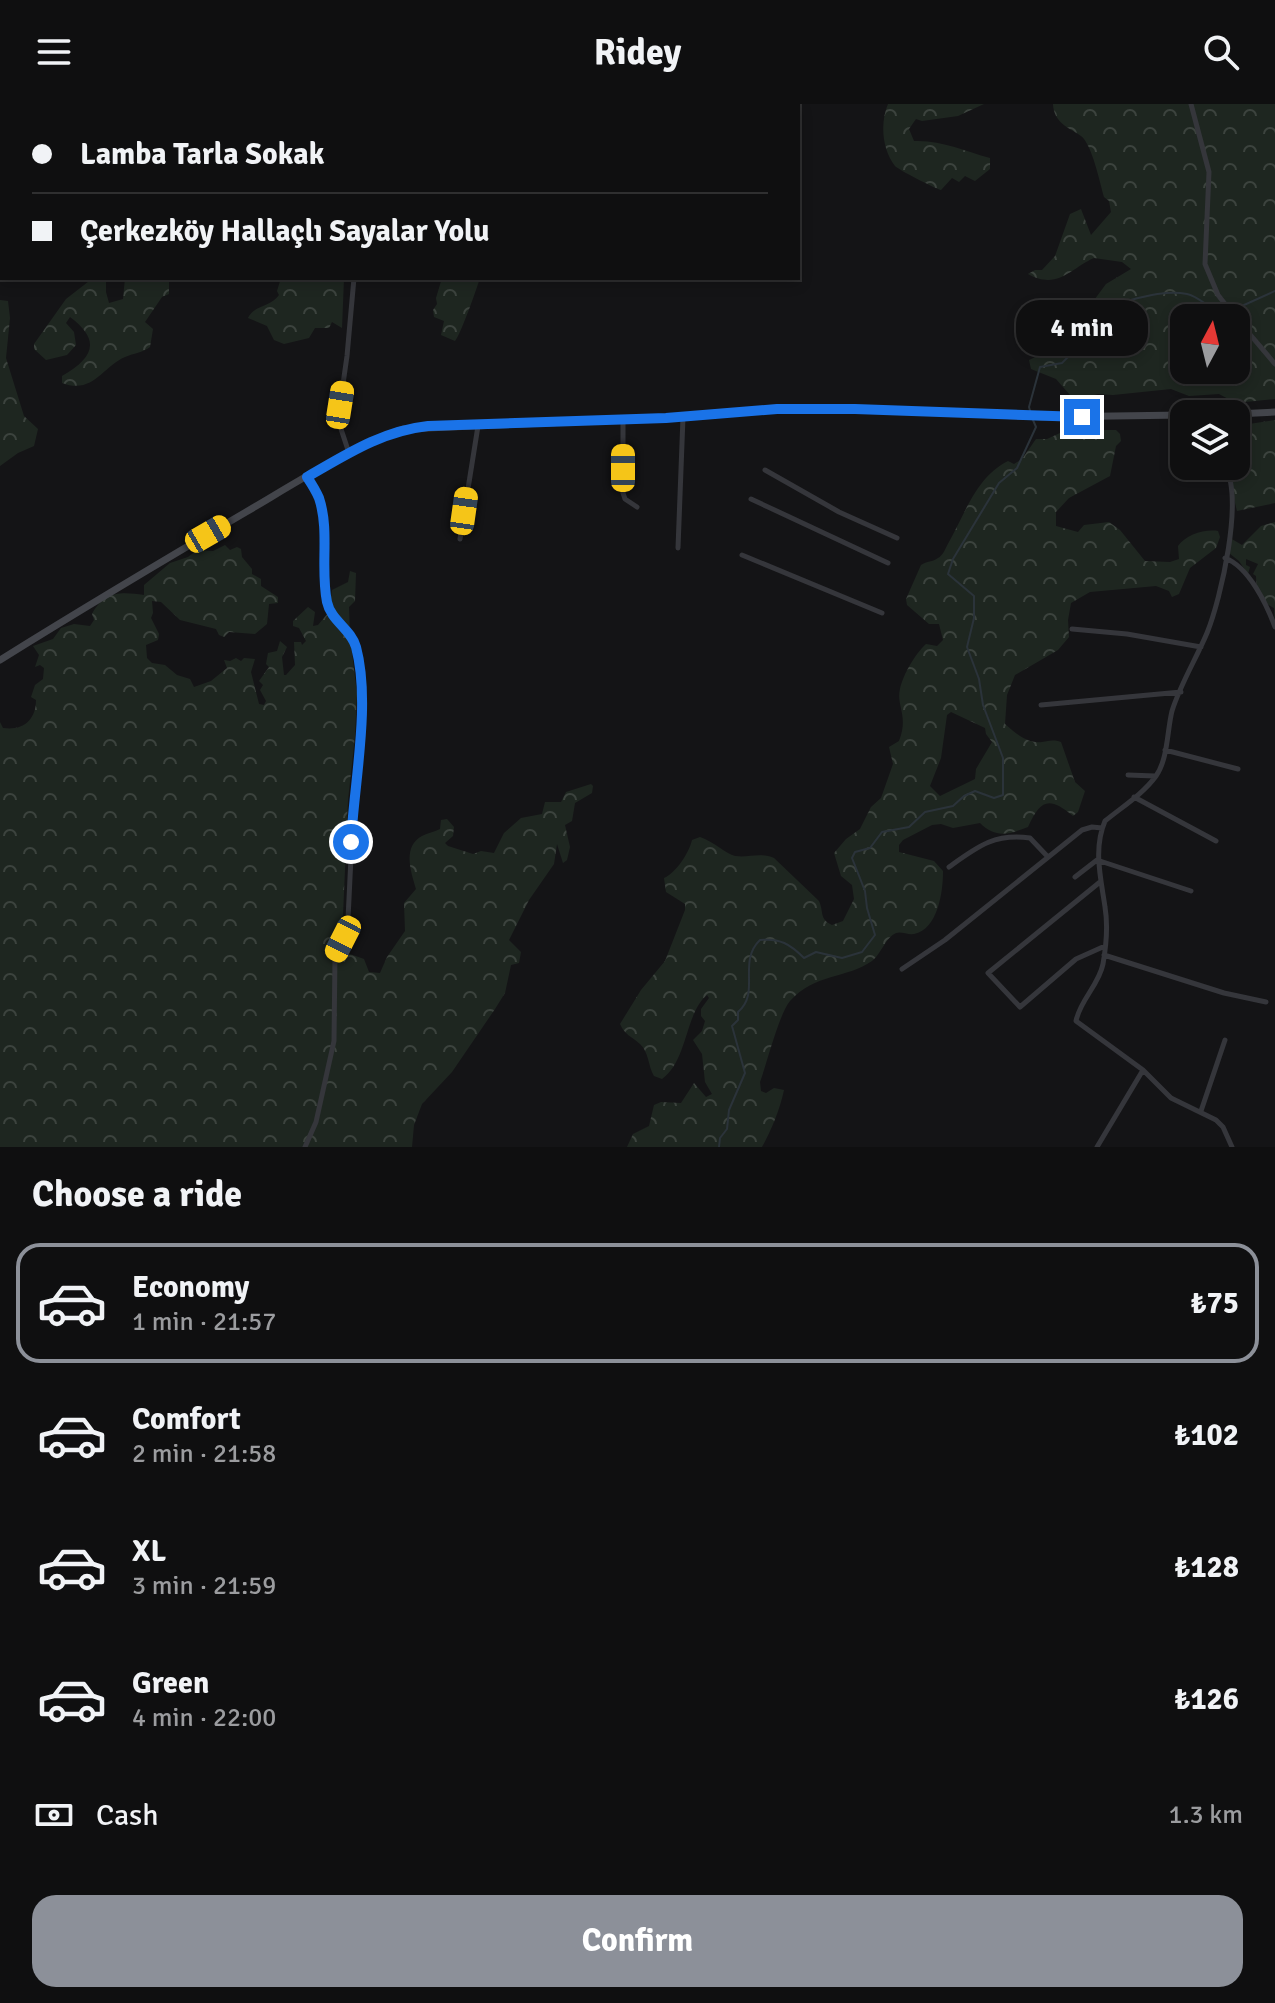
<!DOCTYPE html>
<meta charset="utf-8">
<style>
:root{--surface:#0f0f10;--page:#181819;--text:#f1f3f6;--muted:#9b9c9f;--line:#2f2f30;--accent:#8c9099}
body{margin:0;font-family:Signika,sans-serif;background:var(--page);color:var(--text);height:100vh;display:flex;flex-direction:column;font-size:30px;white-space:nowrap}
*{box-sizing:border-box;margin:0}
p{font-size:26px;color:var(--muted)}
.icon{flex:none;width:44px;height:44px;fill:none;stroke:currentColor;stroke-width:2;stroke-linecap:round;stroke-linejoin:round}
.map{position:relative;height:1043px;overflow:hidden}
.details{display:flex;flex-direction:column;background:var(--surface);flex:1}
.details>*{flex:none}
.hud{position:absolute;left:0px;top:0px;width:800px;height:176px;box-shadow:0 4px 12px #0003,0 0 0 2px var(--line);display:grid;align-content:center;height:176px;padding:0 32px;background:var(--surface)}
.needle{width:52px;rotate:7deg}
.tools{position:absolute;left:1170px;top:200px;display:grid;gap:16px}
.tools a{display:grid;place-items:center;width:80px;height:80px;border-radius:16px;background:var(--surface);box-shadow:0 4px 12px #0003,0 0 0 2px var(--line);font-size:40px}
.end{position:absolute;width:36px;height:36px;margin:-18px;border:10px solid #1a73e8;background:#fff;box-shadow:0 0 0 4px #fff}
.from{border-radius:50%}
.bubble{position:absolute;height:56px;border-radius:24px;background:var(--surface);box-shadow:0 4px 12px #0003,0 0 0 2px var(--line);font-size:26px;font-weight:700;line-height:56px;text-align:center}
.car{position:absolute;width:24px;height:48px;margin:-24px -12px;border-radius:10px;box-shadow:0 0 6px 2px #0007;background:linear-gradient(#f5c518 24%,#345 0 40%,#f5c518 0 76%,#345 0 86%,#f5c518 0)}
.hud b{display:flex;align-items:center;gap:28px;height:76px;font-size:30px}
.hud b+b{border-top:2px solid var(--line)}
.hud i{width:20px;height:20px;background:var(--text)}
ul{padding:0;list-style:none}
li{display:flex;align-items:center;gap:24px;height:120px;margin:0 16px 12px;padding:0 16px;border:4px solid transparent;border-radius:24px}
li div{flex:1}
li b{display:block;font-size:30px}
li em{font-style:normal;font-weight:700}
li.selected{border-color:var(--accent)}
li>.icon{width:72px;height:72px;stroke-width:1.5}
h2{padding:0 32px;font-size:36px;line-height:96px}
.pay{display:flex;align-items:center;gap:20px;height:88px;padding:0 32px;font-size:30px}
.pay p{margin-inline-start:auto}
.button{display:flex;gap:16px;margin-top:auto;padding:16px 32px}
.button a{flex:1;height:92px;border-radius:24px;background:var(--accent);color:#fff;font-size:32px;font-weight:700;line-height:92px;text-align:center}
header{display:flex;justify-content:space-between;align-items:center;height:104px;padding:0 32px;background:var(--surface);font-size:36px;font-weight:700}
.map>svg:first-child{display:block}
</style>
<header><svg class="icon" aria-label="menu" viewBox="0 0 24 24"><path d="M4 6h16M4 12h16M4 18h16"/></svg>Ridey<svg class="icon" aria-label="search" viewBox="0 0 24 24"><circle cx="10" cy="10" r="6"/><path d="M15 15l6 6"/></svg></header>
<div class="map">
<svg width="1275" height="1043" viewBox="0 0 1275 1043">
<defs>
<pattern id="forest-crowns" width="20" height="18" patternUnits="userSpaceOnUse" patternTransform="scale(2)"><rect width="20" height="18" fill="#1e2620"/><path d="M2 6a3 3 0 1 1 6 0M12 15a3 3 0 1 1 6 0" fill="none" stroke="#3c433e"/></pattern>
</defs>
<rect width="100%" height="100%" fill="#141416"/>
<path fill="url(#forest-crowns)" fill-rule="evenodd" d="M888 0H984L958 12 922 17 916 15 909 25 914 37C942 36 964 47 990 54V65L975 77 965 72 959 78 952 74 941 86C934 84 899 66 895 62 882 45 880 19 888 0Z
M1053 0H1275V295L1236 299 1219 290 1189 292 1171 285 1113 291 1098 290 1079 295 1070 291 1056 275 1031 265 1029 256 1053 245 1072 226 1106 180 1131 165 1122 158 1094 154C1072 163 1058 187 1028 170L1035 166H1042L1055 152 1070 110 1081 105 1091 131 1111 108 1109 97 1104 93C1100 79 1092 40 1081 32 1068 23 1054 19 1053 0ZM1184 214H1236V266H1184Z
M93 174H106V188L109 199 123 195 125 174H169V190L162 193 145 218 153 225 150 243C142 249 134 249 125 253 103 262 93 291 62 279V272C93 254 102 237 70 213L66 219 74 228 76 241 67 251 46 256 34 245V240L66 195Z
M281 174H344L342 224 332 218 329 224H315L309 234 284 240 274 236 267 222 248 214C254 201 271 203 279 191L277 187Z
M442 174H480C477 184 460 232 455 237L441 231 444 217 434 213 433 206 437 200 436 194Z
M0 196 8 197 10 214 6 254 24 312 38 325 34 342 18 349 0 362Z
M1275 316V399L1237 407 1226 362H1236V322Z
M1089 326H1116L1120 330 1121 337 1116 342 1110 372 1069 394 1056 408V422L1078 428 1084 421 1109 418 1120 426 1145 457 1170 458 1179 455 1178 442C1186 431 1204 425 1218 427L1220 433 1216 444 1190 464 1179 490 1172 493 1169 487 1156 482 1090 488 1071 499 1068 516 1069 533 1058 546 1015 571 1007 591 1005 620C1014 628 1027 640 1042 638 1050 637 1052 635 1061 638L1075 678 1085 687 1078 708 1073 712C1048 691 1040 697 1028 723 1010 730 996 735 980 719L953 724 941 720 932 721 903 736 899 741V748L934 757 943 767C943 788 938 825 914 830 908 831 901 827 896 829 886 833 881 850 872 857 846 875 815 869 790 897 779 910 767 959 760 978L761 987 766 989 774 984 784 986C780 1005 771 1027 762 1043H627L633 1030 649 1022 654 1001 661 998 681 999 694 979 706 993 712 990 705 978 702 950 693 936 702 927 705 917 701 912V905L709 894 707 891C685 909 688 956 662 975L654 972C648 962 649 948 640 940 631 932 625 931 620 920L641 886 665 857 685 806V800L666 788 664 774C676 769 689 749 692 736L700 733C713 737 726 750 735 752 749 754 760 748 774 754L819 797C824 808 819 815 832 821L843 817 854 795 852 781 841 772 834 749 846 735 860 725 871 703 881 694 893 660 889 643 899 637C909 612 896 602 900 585 903 571 915 550 926 540L937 542 943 536 939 520H929L907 501 906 495 921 461C927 457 933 458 938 454 943 452 946 443 949 438 965 410 976 373 1008 357L1014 360 1022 355 1036 335H1047L1060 329ZM951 608 985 624 986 630 992 638 976 665 975 675 940 692 930 682 941 654 947 611Z
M1275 418V520L1274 504C1261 498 1256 486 1256 472L1253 470 1258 460 1246 455V461L1250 463 1248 470 1239 457 1229 449 1230 434 1242 441 1261 422Z
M225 441 230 446 237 443 241 445 242 453 252 465V470L261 475V482L278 493V499L269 500 267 520 255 530 229 528 224 533 219 531 216 525 180 516 161 498 152 497 153 509 151 514 159 530 158 536 146 541 147 554 152 559 165 561 177 571 190 575 194 583 211 577 227 564 224 556 230 557 236 554 241 557 244 554 255 555 251 568 259 600 264 601 266 597 260 586 263 581 259 577 269 563 266 560 268 549 277 547 280 537 287 543 282 553 284 571H286L295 561 294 538H301L302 541 306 537 299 524 293 522V517L308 503 315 508 313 522 318 521 329 508 332 486 348 478 350 467 356 469 355 497 349 503 350 532 357 590 355 632 348 696 343 811 338 835 334 840 336 845 364 855 369 868 380 869 387 853 405 827 404 799 416 785C411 768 402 743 422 732 428 729 434 728 440 725L441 716 447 715 454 723 453 732 445 739 448 742 473 750 481 747 494 749 504 729 521 714 542 710 545 698H561L566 688 591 680 593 682 592 689 575 699 572 717 565 721 570 743 567 756 563 759 557 740 554 760 529 796 509 836 521 848 519 859 511 861 505 889 495 905 452 968 422 1000 414 1021 412 1043H0V618L3 624C23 627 36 616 36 596L31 593 35 581 43 575 44 564 40 561 35 563 39 551 33 542 53 535 61 524 74 520 90 522 94 516 92 510C105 486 122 488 144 491V481L170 459 188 453 197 446 213 447Z"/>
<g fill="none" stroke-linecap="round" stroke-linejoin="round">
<path stroke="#2b333a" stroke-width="2" d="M1233 206 1275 187
M1031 310 1029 303 1040 263 1062 259 1093 228 1111 201C1134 196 1162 185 1187 190 1202 193 1210 209 1226 207
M719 1043 720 1034 727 1025 729 1006 745 969 732 922 738 916V908C761 889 737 858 760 836 780 834 790 840 804 854L816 848 842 854 862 848 875 831 867 804 865 787 852 754 855 748 870 744 882 728 909 723 925 708 953 702 964 692 975 687 994 694 1003 691V654L983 601 979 575 967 543 974 514V492L948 470 953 455 999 379 1017 364 1036 323 1033 316"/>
<path stroke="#35363b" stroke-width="5" d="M1191 0 1209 68 1205 160 1218 191 1236 214
M395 2V0
M1236 214 1275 260
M623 316V389L625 395 637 403
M349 349 340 322V301L347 252 354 174
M1225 362C1244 395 1221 494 1207 529 1196 555 1180 581 1172 607 1167 627 1168 655 1156 672 1143 690 1122 703 1105 717 1093 745 1101 775 1105 803 1108 821 1106 843 1103 860 1099 881 1080 896 1076 917L1143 966 1171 994 1216 1016 1223 1023 1232 1043
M765 366 839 408 897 434
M751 395 888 459
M460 435 478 322
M678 444 683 313
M742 451 882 509
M1225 454C1249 463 1267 501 1275 523
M1072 525 1127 530 1201 543
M1041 601 1181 588
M1165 646 1238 665
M1128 671 1155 672
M1134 693 1216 737
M949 763C977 743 994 729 1030 734L1048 753
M1075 773 1097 756 1191 787
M1100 778 988 869 1020 903 1076 855 1105 842
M1104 851 1224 889 1266 898
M902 865 945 836 1082 726 1092 723 1102 724
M1201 1007 1225 936
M305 1043 316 1018 334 937 335 851 343 835 348 815 353 712 363 608 357 545 353 533 333 513 327 497 325 442 319 394 307 373
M1097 1043 1143 966"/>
<path stroke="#43454b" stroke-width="7" d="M1236 310 1275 308
M0 556C82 505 164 456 246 408 297 378 348 345 403 325L666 314 777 305H855L1042 313 1184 311"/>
</g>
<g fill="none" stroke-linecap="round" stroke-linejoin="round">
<path stroke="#1a73e8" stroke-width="10" d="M351 738C354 679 371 599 356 543 351 525 331 517 327 498 320 464 330 427 319 394 316 387 311 379 307 373 347 350 382 327 428 322L666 314 777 305H855L1082 313"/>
</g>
</svg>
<div class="tools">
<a><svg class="needle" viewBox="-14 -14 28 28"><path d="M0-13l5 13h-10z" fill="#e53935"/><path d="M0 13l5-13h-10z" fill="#9b9c9f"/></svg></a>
<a><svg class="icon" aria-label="layers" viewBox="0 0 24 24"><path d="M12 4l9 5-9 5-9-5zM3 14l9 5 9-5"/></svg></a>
</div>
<i class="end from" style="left:351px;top:738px"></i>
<i class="end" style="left:1082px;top:313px"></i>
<div class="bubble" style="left:1016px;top:196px;width:132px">4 min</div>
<i class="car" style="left:340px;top:301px;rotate:9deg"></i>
<i class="car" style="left:623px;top:364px;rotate:0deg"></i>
<i class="car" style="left:464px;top:407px;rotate:8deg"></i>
<i class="car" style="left:208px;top:430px;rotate:60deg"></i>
<i class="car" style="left:343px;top:835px;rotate:207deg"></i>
<div class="hud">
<b><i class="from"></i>Lamba Tarla Sokak</b>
<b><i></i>Çerkezköy Hallaçlı Sayalar Yolu</b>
</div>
</div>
<section class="details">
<h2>Choose a ride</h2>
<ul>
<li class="selected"><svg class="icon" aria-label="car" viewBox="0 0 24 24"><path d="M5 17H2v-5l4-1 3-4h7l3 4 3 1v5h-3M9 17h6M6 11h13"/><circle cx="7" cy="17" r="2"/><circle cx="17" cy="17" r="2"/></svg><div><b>Economy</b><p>1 min · 21:57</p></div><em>₺75</em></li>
<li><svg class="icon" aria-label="car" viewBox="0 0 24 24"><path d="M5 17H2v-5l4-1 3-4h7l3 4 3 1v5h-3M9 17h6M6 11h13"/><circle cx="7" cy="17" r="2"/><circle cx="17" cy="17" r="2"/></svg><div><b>Comfort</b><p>2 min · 21:58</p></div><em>₺102</em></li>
<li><svg class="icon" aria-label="car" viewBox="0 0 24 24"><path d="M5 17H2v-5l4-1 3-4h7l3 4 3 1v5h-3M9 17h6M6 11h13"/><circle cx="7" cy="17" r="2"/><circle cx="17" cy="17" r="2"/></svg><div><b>XL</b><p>3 min · 21:59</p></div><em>₺128</em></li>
<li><svg class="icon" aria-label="car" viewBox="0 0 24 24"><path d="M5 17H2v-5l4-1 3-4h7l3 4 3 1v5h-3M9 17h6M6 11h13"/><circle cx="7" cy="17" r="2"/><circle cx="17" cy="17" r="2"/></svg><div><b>Green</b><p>4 min · 22:00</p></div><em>₺126</em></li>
</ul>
<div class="pay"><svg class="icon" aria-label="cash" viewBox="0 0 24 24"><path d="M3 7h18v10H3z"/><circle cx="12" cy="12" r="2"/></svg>Cash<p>1.3 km</p></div>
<div class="button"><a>Confirm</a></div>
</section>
